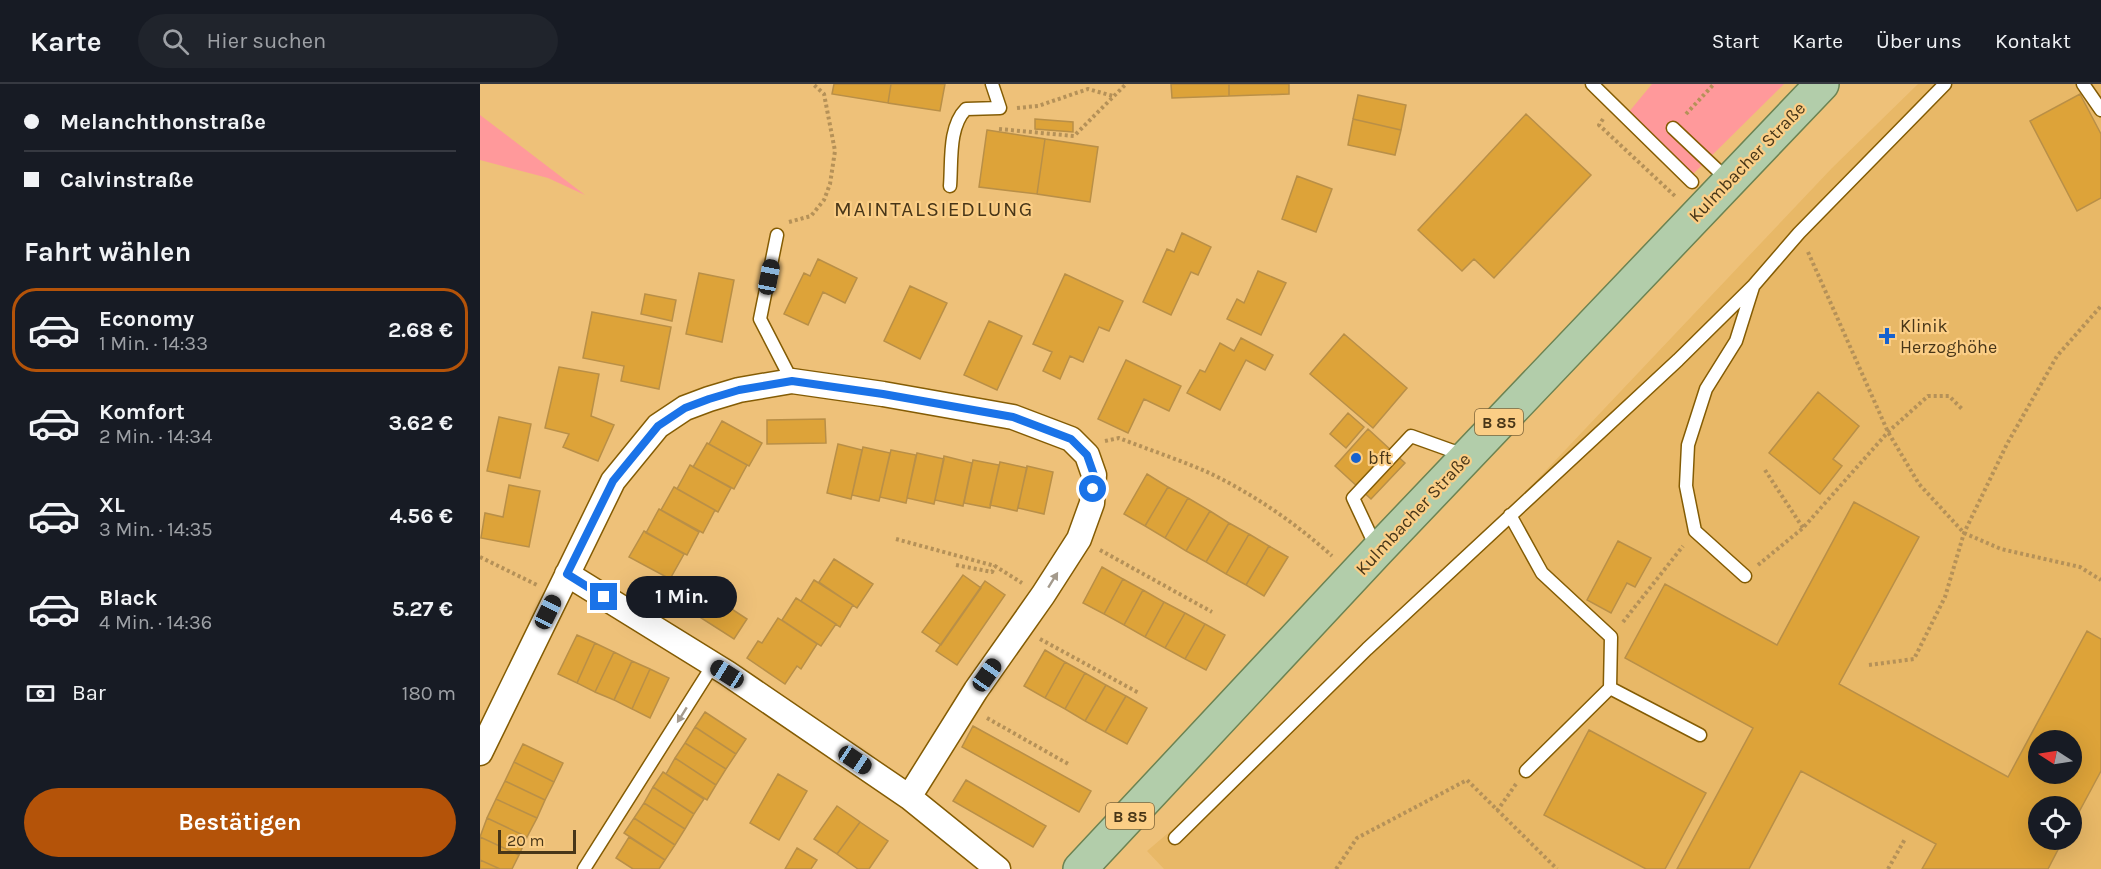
<!DOCTYPE html>
<html lang="de">
<meta charset="utf-8">
<style>
:root{--surface:#171b24;--page:#20242c;--text:#f1f3f6;--muted:#9ea1a6;--line:#363941;--accent:#b45309}
body{margin:0;font-family:Karla,sans-serif;background:var(--page);color:var(--text);height:100vh;display:flex;flex-direction:column;font-size:22px;white-space:nowrap}
*{box-sizing:border-box;margin:0}
p{font-size:20px;color:var(--muted)}
.icon{flex:none;width:33px;height:33px;fill:none;stroke:currentColor;stroke-width:2;stroke-linecap:round;stroke-linejoin:round}
.map{position:relative;flex:1;overflow:hidden}
.details{display:flex;flex-direction:column;background:var(--surface);width:480px}
.details>*{flex:none}
.banner{display:grid;align-content:center;height:132px;padding:0 24px;background:var(--surface)}
.needle{width:39px;rotate:282deg}
.buttons{position:absolute;left:1548px;top:646px;display:grid;gap:12px}
.buttons a{display:grid;place-items:center;width:54px;height:54px;border-radius:50%;background:var(--surface);box-shadow:0 6px 24px #0002;font-size:30px}
.scale{position:absolute;left:18px;bottom:15px;width:78px;box-sizing:border-box;padding-left:6px;border:3px solid #483618;border-top:0;font-size:16px;line-height:21px;white-space:nowrap;color:#483618;-webkit-text-stroke:4px #fbce86;paint-order:stroke}
.end{position:absolute;width:27px;height:27px;margin:-14px;border:8px solid #1a73e8;background:#fff;box-shadow:0 0 0 3px #fff}
.from{border-radius:50%}
.bubble{position:absolute;height:42px;border-radius:21px;background:var(--surface);box-shadow:0 6px 24px #0002;font-size:20px;font-weight:700;line-height:42px;text-align:center}
.car{position:absolute;width:18px;height:36px;margin:-18px -9px;border-radius:8px;box-shadow:0 0 4px 2px #0007;background:linear-gradient(#222 24%,#8ab4d8 0 40%,#222 0 76%,#8ab4d8 0 86%,#222 0)}
.banner b{display:flex;align-items:center;gap:21px;height:57px;font-size:22px}
.banner b+b{border-top:2px solid var(--line)}
.banner i{width:15px;height:15px;background:var(--text)}
ul{padding:0;list-style:none}
li{display:flex;align-items:center;gap:18px;height:84px;margin:0 12px 9px;padding:0 12px;border:3px solid transparent;border-radius:24px}
li div{flex:1}
li b{display:block;font-size:22px}
li em{font-style:normal;font-weight:700}
li.selected{border-color:var(--accent)}
li>.icon{width:54px;height:54px;stroke-width:1.5}
h2{padding:0 24px;font-size:27px;line-height:72px}
.pay{display:flex;align-items:center;gap:15px;height:66px;padding:0 24px;font-size:22px}
.pay p{margin-inline-start:auto}
.action{display:flex;gap:12px;margin-top:auto;padding:12px 24px}
.action a{flex:1;height:69px;border-radius:36px;background:var(--accent);color:#fff;font-size:24px;font-weight:700;line-height:69px;text-align:center}
header{display:flex;align-items:center;gap:36px;box-sizing:border-box;height:84px;padding:0 30px;background:var(--surface);border-bottom:2px solid var(--line)}
header strong{font-size:28px}
nav{display:flex;gap:33px;margin-inline-start:auto;font-size:21px}
.search{width:420px;height:54px;background:var(--page);display:flex;align-items:center;gap:15px;box-sizing:border-box;padding:0 21px;border-radius:33px;color:var(--muted);font-size:22px}
main{display:flex;flex:1;min-height:0}
.map>svg:first-child{display:block}
</style>
<header>
<strong>Karte</strong>
<div class="search"><svg class="icon" aria-label="search" viewBox="0 0 24 24"><circle cx="10" cy="10" r="6"/><path d="M15 15l6 6"/></svg>Hier suchen</div>
<nav><a>Start</a><a>Karte</a><a>Über uns</a><a>Kontakt</a></nav>
</header>
<main>
<section class="details">
<div class="banner">
<b><i class="from"></i>Melanchthonstraße</b>
<b><i></i>Calvinstraße</b>
</div>
<h2>Fahrt wählen</h2>
<ul>
<li class="selected"><svg class="icon" aria-label="car" viewBox="0 0 24 24"><path d="M5 17H2v-5l4-1 3-4h7l3 4 3 1v5h-3M9 17h6M6 11h13"/><circle cx="7" cy="17" r="2"/><circle cx="17" cy="17" r="2"/></svg><div><b>Economy</b><p>1 Min. · 14:33</p></div><em>2.68 €</em></li>
<li><svg class="icon" aria-label="car" viewBox="0 0 24 24"><path d="M5 17H2v-5l4-1 3-4h7l3 4 3 1v5h-3M9 17h6M6 11h13"/><circle cx="7" cy="17" r="2"/><circle cx="17" cy="17" r="2"/></svg><div><b>Komfort</b><p>2 Min. · 14:34</p></div><em>3.62 €</em></li>
<li><svg class="icon" aria-label="car" viewBox="0 0 24 24"><path d="M5 17H2v-5l4-1 3-4h7l3 4 3 1v5h-3M9 17h6M6 11h13"/><circle cx="7" cy="17" r="2"/><circle cx="17" cy="17" r="2"/></svg><div><b>XL</b><p>3 Min. · 14:35</p></div><em>4.56 €</em></li>
<li><svg class="icon" aria-label="car" viewBox="0 0 24 24"><path d="M5 17H2v-5l4-1 3-4h7l3 4 3 1v5h-3M9 17h6M6 11h13"/><circle cx="7" cy="17" r="2"/><circle cx="17" cy="17" r="2"/></svg><div><b>Black</b><p>4 Min. · 14:36</p></div><em>5.27 €</em></li>
</ul>
<div class="pay"><svg class="icon" aria-label="cash" viewBox="0 0 24 24"><path d="M3 7h18v10H3z"/><circle cx="12" cy="12" r="2"/></svg>Bar<p>180 m</p></div>
<div class="action"><a>Bestätigen</a></div>
</section>
<div class="map">
<svg width="1621" height="785" viewBox="0 0 1621 785">
<rect width="100%" height="100%" fill="#eec179"/>
<path fill="#e8b867" fill-rule="evenodd" d="M1438 0H1621V785H684L667 767 747 699 1035 419 1352 84ZM1558 657H1592V690H1558ZM1558 723H1592V756H1558Z"/>
<path fill="#ff999b" d="M1172 0H1304L1212 91 1148 29Z
M0 31 105 111 68 94 0 76Z"/>
<path fill="#dda339" stroke="#b98f47" stroke-width="1.5" fill-rule="evenodd" d="M354 0H411L408 19 352 10Z
M411 0H465L460 27 408 19Z
M691 0H749V12L692 14Z
M749 0H809V10L749 12Z
M1600 10 1621 50V114L1597 127 1550 37Z
M878 11 926 21 921 46 873 35Z
M1046 30 1111 91 1014 194 994 175 982 187 938 146Z
M555 35 593 38V48L555 45Z
M873 35 921 46 915 71 868 61Z
M507 46 565 55 557 110 499 103Z
M565 55 618 63 610 118 557 110Z
M817 92 852 105 836 148 802 135Z
M702 149 731 163 718 191 711 188 691 231 663 218 687 165 694 168Z
M338 175 377 194 365 219 343 208 328 241 304 230 324 189 330 192Z
M778 187 806 199 781 251 747 235 757 215 764 219Z
M219 189 254 196 242 258 206 250Z
M585 190 643 217 629 247 619 243 603 278 590 272 580 295 563 287 572 268 553 260Z
M430 202 467 219 440 275 404 257Z
M165 210 196 216 192 237 161 230Z
M112 228 191 243 179 305 141 297 144 282 103 274Z
M509 237 542 252 517 306 484 291Z
M864 250 927 304 893 344 830 290Z
M761 254 793 271 785 286 766 276 740 326 707 309 720 286 725 288 740 259 754 267Z
M646 276 701 302 689 327 664 315 648 349 618 335Z
M79 283 119 290 111 332 134 341 118 377 83 363 89 350 65 344Z
M1338 308 1379 342 1353 375 1362 382 1340 410 1289 369Z
M868 329 884 343 866 364 850 350Z
M19 333 51 340 40 394 7 387Z
M345 335 346 359 287 360V336Z
M242 337 282 359 269 382 229 360Z
M888 345 925 379 891 415 855 382Z
M227 359 267 381 254 405 213 383Z
M358 360 382 366 371 415 347 409Z
M383 363 410 369 399 417 372 411Z
M411 366 436 371 426 419 400 413Z
M437 369 464 375 454 420 427 414Z
M464 372 492 379 483 422 455 416Z
M493 376 519 381 510 424 484 419Z
M520 378 547 384 537 427 510 421Z
M210 381 251 404 238 428 197 405Z
M547 382 573 388 564 430 538 424Z
M667 390 688 403 665 442 644 430Z
M29 401 60 407 49 463 1 454 5 429 23 433Z
M194 403 235 426 223 449 181 426Z
M688 403 708 414 685 454 665 442Z
M708 414 730 427 706 467 685 454Z
M1374 418 1439 453 1359 600 1528 693 1607 547 1621 555V687L1592 741V723H1558V756H1583L1568 785H1442L1456 760 1321 687 1269 785H1197L1273 644 1145 574 1185 500 1297 561ZM1558 657H1592V690H1558Z
M179 425 219 448 207 471 166 449Z
M730 427 749 439 726 478 706 467Z
M749 439 769 450 746 490 726 478Z
M164 447 204 470 190 495 149 473Z
M769 450 789 462 766 501 746 490Z
M1138 457 1171 474 1155 503 1147 499 1131 529 1107 516Z
M789 462 808 473 784 512 766 501Z
M354 475 393 500 377 524 339 498Z
M622 483 643 495 624 530 603 519Z
M483 491 501 504 461 561 442 548Z
M206 495 267 535 254 555 193 516Z
M643 495 663 506 644 541 624 530Z
M334 496 373 521 360 543 321 517Z
M505 497 525 511 477 581 456 567Z
M663 506 684 518 665 553 644 541Z
M316 514 356 540 341 562 302 536Z
M684 518 705 529 685 564 665 553Z
M705 529 725 540 705 575 685 564Z
M298 534 337 560 321 585 317 582 305 600 267 574 278 557 282 559Z
M725 540 745 551 726 586 705 575Z
M97 551 115 559 97 599 78 590Z
M115 559 134 568 115 608 97 599Z
M565 566 585 578 565 614 544 602Z
M134 568 152 577 134 616 115 608Z
M152 577 170 585 152 625 134 616Z
M585 578 605 589 585 625 565 614Z
M170 585 189 594 170 634 152 625Z
M605 589 626 601 605 637 585 625Z
M626 601 646 612 625 648 605 637Z
M646 612 667 624 647 660 625 648Z
M225 628 266 655 256 670 215 643Z
M493 642 611 707 599 728 482 663Z
M215 643 256 670 246 685 205 659Z
M1109 646 1226 709 1185 785H1166L1064 731Z
M205 659 246 685 236 701 195 674Z
M43 660 83 679 74 698 34 678Z
M195 674 236 701 227 716 186 690Z
M34 678 74 698 65 716 25 697Z
M183 688 224 715 214 730 173 703Z
M298 690 327 707 299 756 270 739Z
M486 696 566 742 553 763 473 717Z
M25 697 65 716 57 734 16 715Z
M173 703 214 730 205 745 164 719Z
M16 715 57 734 47 753 7 734Z
M164 719 205 745 195 761 154 734Z
M357 722 380 738 357 770 334 755Z
M7 734 47 753 39 771 0 753Z
M154 734 195 761 185 776 144 749Z
M380 738 408 757 389 785H378L357 770Z
M0 753 39 771 32 785H20L0 776Z
M149 753 185 776 179 785H153L136 774Z
M317 764 337 776 331 785H305Z
M0 776 20 785H0Z"/>
<g fill="none" stroke-linecap="round" stroke-linejoin="round">
<defs>
<path id="service" d="M1112 0 1212 98
M1603 0 1621 26
M1193 44 1248 96
M470 102C472 78 468 43 486 25L520 24 512 0
M297 151 280 235 312 297
M1030 431 1062 489 1131 553 1130 604 1220 651
M896 463 873 414 931 352 984 371
M1265 492 1215 447 1206 402 1208 361 1226 305 1256 257 1273 203
M1046 687 1130 604
M695 754 887 565 1198 276 1274 201 1319 149 1465 0
M104 785 233 581"/>
<path id="minor" d="M87 490 247 589 429 713 518 785
M0 669 133 397 178 342 205 324 229 315 259 306 312 297 403 310 533 333 591 355 607 371 614 391 612 419 599 455 563 511 496 606 429 713"/>
<path id="primary" d="M600 785 898 466 1342 0"/>
</defs>
<use href="#service" stroke="#845c04" stroke-width="15"/>
<use href="#minor" stroke="#845c04" stroke-width="27"/>
<use href="#primary" stroke="#6c8352" stroke-width="36"/>
<path stroke="#b59158" stroke-width="4" stroke-dasharray="3 3" stroke-linecap="butt" d="M537 24 558 22 608 5 633 12
M1206 30 1234 0
M1123 35 1119 41 1196 113
M519 45 594 52 646 0
M309 138 331 132 344 116 350 100 355 67 344 10 333 0
M1328 168 1408 348 1439 400 1484 449 1521 465 1600 483 1621 496
M625 357 639 354C667 365 697 375 725 387 769 407 817 440 852 472
M1285 386 1323 444
M416 455 515 482 542 499
M620 466 732 528
M0 473 57 501
M476 481 512 488 515 482
M1278 481 1323 444 1408 348 1448 312H1469L1483 326
M1143 538 1203 462
M560 555 659 609
M1389 581 1434 575 1465 513 1484 449 1527 360 1577 272 1621 222
M507 634 590 681
M1017 727 1036 700
M856 785 877 754 987 696 1077 785
M1408 785 1425 755"/>
<use href="#service" stroke="#fff" stroke-width="12"/>
<use href="#minor" stroke="#fff" stroke-width="24"/>
<use href="#primary" stroke="#b2cdaa" stroke-width="33"/>
</g>
<defs><path id="oneway-solid" d="M-6-.8H1V-3.2L6.5 0L1 3.2V.8H-6Z" transform="scale(1.5)"/></defs>
<g fill="#a49a8c">
<use href="#oneway-solid" transform="translate(573 496) rotate(-58)"/>
<use href="#oneway-solid" transform="translate(202 631) rotate(122)"/>
</g>
<g fill="none" stroke-linecap="round" stroke-linejoin="round">
<path stroke="#1a73e8" stroke-width="8" d="M124 513 87 490 133 397 178 342 205 324 229 315 259 306 312 297 403 310 533 333 591 355 607 371 614 391 613 405"/>
</g>
<g fill="#1762cd" stroke="#fbce86" stroke-width="2">
<path d="M1404 243h6v6h6v6h-6v6h-6v-6h-6v-6h6z"/>
<circle cx="876" cy="374" r="6"/>
</g>
<g text-anchor="middle" dominant-baseline="central" stroke-width="4.5" stroke-linejoin="round" paint-order="stroke">
<g fill="#fbce86" stroke="#7e6439" stroke-width="1.5">
<rect x="995" y="325" width="48" height="26" rx="4.5"/>
<rect x="626" y="719" width="48" height="26" rx="4.5"/>
</g>
<g font-size="16" font-weight="bold" fill="#483618">
<text x="1019" y="338">B 85</text>
<text x="650" y="732">B 85</text>
</g>
<g font-size="18" fill="#483618" stroke="#fbce86">
<text transform="translate(1267 78) rotate(-46)">Kulmbacher Straße</text>
<text transform="translate(933 430) rotate(-47)">Kulmbacher Straße</text>
</g>
<g font-size="18" fill="#483618" stroke="#fbce86" text-anchor="start">
<text x="1420" y="242">Klinik<tspan x="1420" dy="21">Herzoghöhe</tspan></text>
<text x="888" y="374">bft</text>
</g>
<g font-size="21" letter-spacing="1.5" fill="#483618" stroke="#fbce86">
<text x="454" y="125">MAINTALSIEDLUNG</text>
</g>
</g>
</svg>
<div class="buttons">
<a><svg class="needle" viewBox="-14 -14 28 28"><path d="M0-13l5 13h-10z" fill="#e53935"/><path d="M0 13l5-13h-10z" fill="#9ea1a6"/></svg></a>
<a><svg class="icon" aria-label="locate" viewBox="0 0 24 24"><circle cx="12" cy="12" r="6"/><path d="M12 2v4M12 18v4M2 12h4M18 12h4"/></svg></a>
</div>
<div class="scale">20 m</div>
<i class="end from" style="left:613px;top:405px"></i>
<i class="end" style="left:124px;top:513px"></i>
<div class="bubble" style="left:146px;top:492px;width:111px">1 Min.</div>
<i class="car" style="left:289px;top:193px;rotate:11deg"></i>
<i class="car" style="left:68px;top:528px;rotate:26deg"></i>
<i class="car" style="left:247px;top:590px;rotate:302deg"></i>
<i class="car" style="left:507px;top:591px;rotate:35deg"></i>
<i class="car" style="left:375px;top:676px;rotate:124deg"></i>
</div>
</main>
